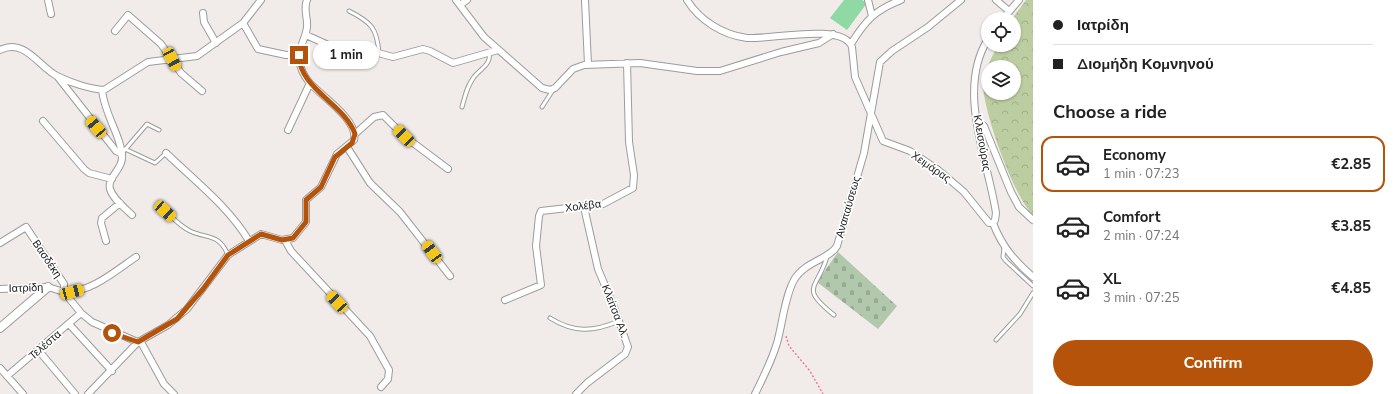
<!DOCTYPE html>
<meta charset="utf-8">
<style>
:root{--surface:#fff;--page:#f2f2f2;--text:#222;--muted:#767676;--line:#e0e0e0;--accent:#b45309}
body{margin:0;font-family:"Nunito Sans",sans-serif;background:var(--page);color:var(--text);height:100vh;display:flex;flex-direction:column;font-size:15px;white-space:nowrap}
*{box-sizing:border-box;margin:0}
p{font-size:13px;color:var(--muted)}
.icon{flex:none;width:22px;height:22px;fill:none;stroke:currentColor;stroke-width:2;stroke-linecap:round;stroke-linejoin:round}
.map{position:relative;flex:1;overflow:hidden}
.details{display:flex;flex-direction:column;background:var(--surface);width:360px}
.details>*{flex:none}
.banner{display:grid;align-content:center;height:88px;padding:0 20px;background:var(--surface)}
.tools{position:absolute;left:981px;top:12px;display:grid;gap:8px}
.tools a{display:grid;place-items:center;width:40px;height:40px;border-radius:50%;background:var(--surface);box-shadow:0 1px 3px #0004;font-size:20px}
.end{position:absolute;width:18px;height:18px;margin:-9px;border:5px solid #b45309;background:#fff;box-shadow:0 0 0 2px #fff}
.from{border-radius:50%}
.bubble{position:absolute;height:28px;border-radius:14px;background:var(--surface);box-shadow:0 1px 3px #0004;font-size:13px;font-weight:700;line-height:28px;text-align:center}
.car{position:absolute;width:12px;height:24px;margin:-12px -6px;border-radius:5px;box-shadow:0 0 3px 1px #0007;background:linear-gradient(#f5c518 24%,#345 0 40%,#f5c518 0 76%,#345 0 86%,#f5c518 0)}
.banner b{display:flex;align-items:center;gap:14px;height:38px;font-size:15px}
.banner b+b{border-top:1px solid var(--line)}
.banner i{width:10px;height:10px;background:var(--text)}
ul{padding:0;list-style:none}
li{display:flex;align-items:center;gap:12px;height:56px;margin:0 8px 6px;padding:0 12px;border:2px solid transparent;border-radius:12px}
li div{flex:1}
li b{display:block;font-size:15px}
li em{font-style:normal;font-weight:700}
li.current{border-color:var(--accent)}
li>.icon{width:36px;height:36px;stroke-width:1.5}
h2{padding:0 20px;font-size:18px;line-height:48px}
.button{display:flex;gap:8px;margin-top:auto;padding:8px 20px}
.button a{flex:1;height:46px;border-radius:24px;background:var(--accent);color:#fff;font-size:16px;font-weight:700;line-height:46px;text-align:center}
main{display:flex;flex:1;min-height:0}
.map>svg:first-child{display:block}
</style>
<main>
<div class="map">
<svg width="1033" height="394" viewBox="0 0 1033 394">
<defs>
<pattern id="forest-crowns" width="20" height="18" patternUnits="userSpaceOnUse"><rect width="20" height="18" fill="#bccda1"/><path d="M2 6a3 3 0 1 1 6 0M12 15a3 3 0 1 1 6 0" fill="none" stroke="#a1b08a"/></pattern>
<pattern id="cemetery-stones" width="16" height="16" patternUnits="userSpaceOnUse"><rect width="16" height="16" fill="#b1c8ac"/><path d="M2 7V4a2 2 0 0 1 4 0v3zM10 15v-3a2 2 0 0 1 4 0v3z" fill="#98ac94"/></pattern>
</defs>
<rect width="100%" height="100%" fill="#f1ece9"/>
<path fill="url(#forest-crowns)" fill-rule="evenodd" d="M1026 0H1033V215C1014 198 980 104 983 79 984 70 994 54 998 45H1014V19H1012ZM988 67H1014V93H988Z"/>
<path fill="url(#cemetery-stones)" d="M838 252 897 306 878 329 817 282Z"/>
<path fill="#8ed9a4" d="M844 0H862L867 3 847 30 830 18Z"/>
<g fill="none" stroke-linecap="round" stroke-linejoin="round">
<defs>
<path id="service" d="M349 11C371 22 377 28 379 53
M462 107C465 96 467 86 474 77 479 70 492 64 489 53
M542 107 553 90
M125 149 155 163 166 153
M123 152 147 124 159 130
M165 211C173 218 180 226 190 231 207 239 219 233 228 255
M1004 248 1003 257 1006 261 1033 286
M827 257C817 290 799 287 834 315
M550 318C574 333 593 332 619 321
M996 340 1020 314 1033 293"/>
<path id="minor" d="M48 0 51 14
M456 0 484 37 542 88 550 90 555 88 573 69 584 65 640 63 697 71H720L781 52 819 43 833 34
M585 0 588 64
M687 0C699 20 723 35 747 38 769 40 843 22 852 47L855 77 883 141 910 151 937 169 964 192 989 223H993
M868 0 872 16
M996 0 1009 11
M460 5 467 0
M203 13 204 22 216 43
M1003 19 1019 0
M243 23 261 0
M115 31 128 15 161 44 181 73 202 91
M306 35 337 49 367 50 393 57 423 49 430 51 453 63 498 50
M988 39C956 90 988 160 996 213L995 220 993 223
M851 44C865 21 875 10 901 0
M0 50C25 38 38 66 57 76 71 83 90 89 104 90L148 62 197 56 243 23 258 49 286 55H299
M57 76 116 151 122 154
M102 90C104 114 122 137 122 158 122 170 107 177 110 189 113 199 125 208 132 215
M43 121 84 169 89 173 112 179
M977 121 984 126 1011 192 1019 207 1033 220
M288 130 310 83
M355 134 374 117 383 115 404 136 448 169
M347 147 370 183 400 212 450 276
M166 153C194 180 229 207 249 241
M993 223C1002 247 1015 261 1033 277
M285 240 291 251 370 336 389 370 388 379 381 387
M106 241 101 223 102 218 120 203
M0 243 26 227 64 284V292C91 293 115 271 136 257
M0 289 48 287 64 292 81 313 92 322 142 344 164 384 174 394
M505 300 541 285 536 246 539 216 541 211 603 204 633 188 634 175 629 142 627 63
M69 324 112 371
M39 351 75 394
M0 368 23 394
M7 376 81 313
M88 394 138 342 168 325 187 309 228 255 261 234 282 240 293 238 306 222V200L321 187 337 154 354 140C359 120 320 95 309 82 304 76 300 67 299 59 298 48 306 38 307 27 308 18 303 9 307 0
M576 394 587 383 625 354 628 347 614 307 598 269 584 207
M755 394C763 378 772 360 777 343 783 322 784 299 794 280 805 261 830 259 837 246L864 153 880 62 892 51 928 27 961 0"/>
<path id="tertiary" d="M0 328 48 287"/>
</defs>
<use href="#service" stroke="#9c9c9c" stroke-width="5"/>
<use href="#minor" stroke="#9c9c9c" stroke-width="8"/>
<use href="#tertiary" stroke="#9c9c9c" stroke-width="10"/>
<path stroke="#ef7c95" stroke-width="1.5" stroke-dasharray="2 2" stroke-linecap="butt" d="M786 336 789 346 810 371 823 394"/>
<use href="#service" stroke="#fff" stroke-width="3"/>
<use href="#minor" stroke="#fff" stroke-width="6"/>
<use href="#tertiary" stroke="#fff" stroke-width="8"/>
</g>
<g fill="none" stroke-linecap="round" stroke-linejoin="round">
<path stroke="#b45309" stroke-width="5" d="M112 333 138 342 177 319 203 289 228 255 261 234 282 240 293 238 306 222V200L321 187 335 157 352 143 355 134C345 104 299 89 299 55"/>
</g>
<g text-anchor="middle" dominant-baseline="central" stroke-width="3.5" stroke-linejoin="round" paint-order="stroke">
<g font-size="11" fill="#222" stroke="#fff">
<text transform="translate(982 143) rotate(80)">Κλεισούρας</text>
<text transform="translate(931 167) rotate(35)">Χειμάρας</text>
<text transform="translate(583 206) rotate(-7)">Χολέβα</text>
<text transform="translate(848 207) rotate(-74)">Αναπαύσεως</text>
<text transform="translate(47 259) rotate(56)">Βασδέκη</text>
<text transform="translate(26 288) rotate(-2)">Ιατρίδη</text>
<text transform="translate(615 311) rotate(69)">Κλείτσα Αλ.</text>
<text transform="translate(45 345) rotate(-41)">Τελέστα</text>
</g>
</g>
</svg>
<div class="tools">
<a><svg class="icon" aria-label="locate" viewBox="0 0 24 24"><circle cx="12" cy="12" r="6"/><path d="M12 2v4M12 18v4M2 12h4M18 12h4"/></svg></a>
<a><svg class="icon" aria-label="layers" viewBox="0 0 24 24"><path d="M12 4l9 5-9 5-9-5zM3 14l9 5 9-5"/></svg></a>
</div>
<i class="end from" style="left:112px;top:333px"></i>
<i class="end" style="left:299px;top:55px"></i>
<div class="bubble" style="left:313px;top:41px;width:66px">1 min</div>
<i class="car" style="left:172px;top:59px;rotate:152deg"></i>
<i class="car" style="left:96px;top:127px;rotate:320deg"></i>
<i class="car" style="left:404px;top:136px;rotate:315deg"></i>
<i class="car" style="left:165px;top:211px;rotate:132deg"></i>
<i class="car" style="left:432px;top:252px;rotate:324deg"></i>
<i class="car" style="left:72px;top:292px;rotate:75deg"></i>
<i class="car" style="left:337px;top:302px;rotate:317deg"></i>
</div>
<section class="details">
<div class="banner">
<b><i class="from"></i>Ιατρίδη</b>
<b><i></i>Διομήδη Κομνηνού</b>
</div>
<h2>Choose a ride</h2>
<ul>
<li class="current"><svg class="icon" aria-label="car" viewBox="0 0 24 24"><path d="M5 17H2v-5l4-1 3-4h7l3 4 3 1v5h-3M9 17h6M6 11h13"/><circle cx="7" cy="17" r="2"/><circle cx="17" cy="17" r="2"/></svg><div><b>Economy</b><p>1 min · 07:23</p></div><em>€2.85</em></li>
<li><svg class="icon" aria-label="car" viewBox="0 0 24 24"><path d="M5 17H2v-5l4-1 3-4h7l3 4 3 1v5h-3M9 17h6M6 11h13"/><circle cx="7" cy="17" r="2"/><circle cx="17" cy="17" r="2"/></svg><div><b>Comfort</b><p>2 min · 07:24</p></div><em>€3.85</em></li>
<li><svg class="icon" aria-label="car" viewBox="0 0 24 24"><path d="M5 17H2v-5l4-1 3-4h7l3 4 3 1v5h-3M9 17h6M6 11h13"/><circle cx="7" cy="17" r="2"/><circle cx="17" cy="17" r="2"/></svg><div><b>XL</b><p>3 min · 07:25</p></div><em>€4.85</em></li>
</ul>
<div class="button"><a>Confirm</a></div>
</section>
</main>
